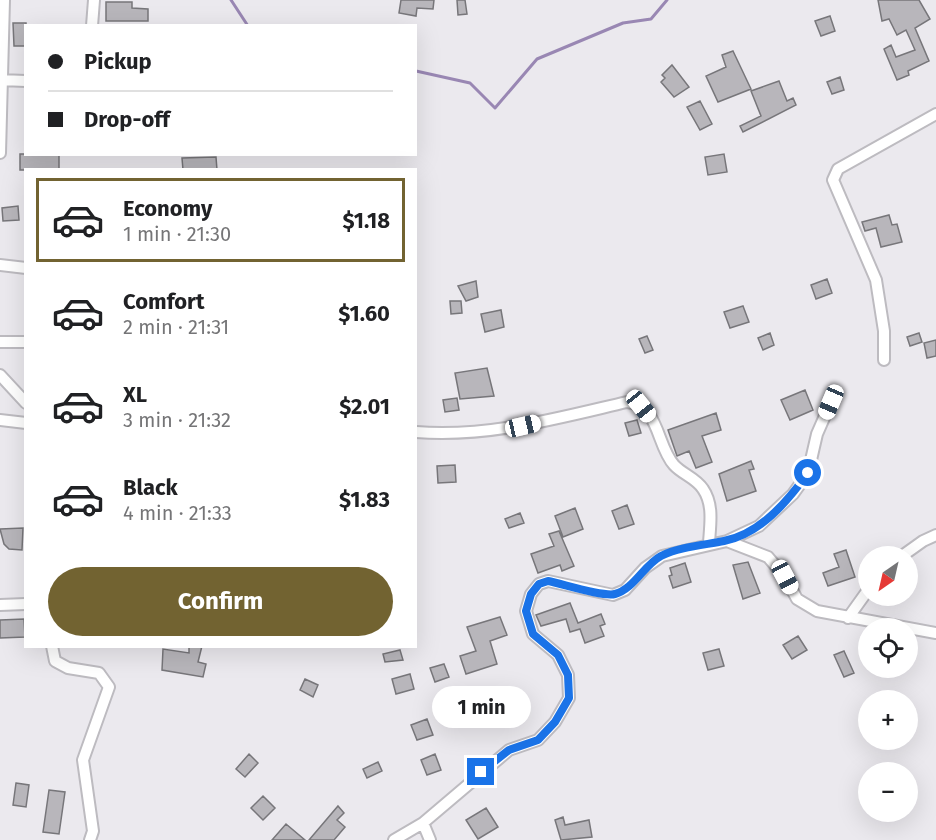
<!DOCTYPE html>
<meta charset="utf-8">
<style>
:root{--surface:#fff;--page:#f2f2f2;--text:#202124;--muted:#757577;--line:#e0e0e0;--accent:#726331}
body{margin:0;font-family:"Fira Sans",sans-serif;background:var(--page);color:var(--text);height:100vh;display:flex;flex-direction:column;font-size:22px;white-space:nowrap}
*{box-sizing:border-box;margin:0}
p{font-size:20px;color:var(--muted)}
.icon{flex:none;width:33px;height:33px;fill:none;stroke:currentColor;stroke-width:2;stroke-linecap:round;stroke-linejoin:round}
.map{position:relative;flex:1;overflow:hidden}
.sheet{position:absolute;left:24px;top:168px;width:393px;height:480px;display:flex;flex-direction:column;background:var(--surface);border-radius:0px;box-shadow:0 6px 24px #0002}
.sheet>*{flex:none}
.banner{position:absolute;left:24px;top:24px;width:393px;height:132px;border-radius:0px;box-shadow:0 6px 24px #0002;display:grid;align-content:center;height:132px;padding:0 24px;background:var(--surface)}
.needle{width:39px;rotate:214deg}
.fabs{position:absolute;left:858px;top:546px;display:grid;gap:12px}
.fabs a{display:grid;place-items:center;width:60px;height:60px;border-radius:50%;background:var(--surface);box-shadow:0 6px 24px #0002;font-size:30px}
.end{position:absolute;width:27px;height:27px;margin:-14px;border:8px solid #1a73e8;background:#fff;box-shadow:0 0 0 3px #fff}
.from{border-radius:50%}
.bubble{position:absolute;height:42px;border-radius:21px;background:var(--surface);box-shadow:0 6px 24px #0002;font-size:20px;font-weight:700;line-height:42px;text-align:center}
.car{position:absolute;width:18px;height:36px;margin:-18px -9px;border-radius:8px;box-shadow:0 0 4px 2px #0007;background:linear-gradient(#fff 24%,#345 0 40%,#fff 0 76%,#345 0 86%,#fff 0)}
.banner b{display:flex;align-items:center;gap:21px;height:57px;font-size:22px}
.banner b+b{border-top:2px solid var(--line)}
.banner i{width:15px;height:15px;background:var(--text)}
ul{padding:10px 0 0;list-style:none}
li{display:flex;align-items:center;gap:18px;height:84px;margin:0 12px 9px;padding:0 12px;border:3px solid transparent;border-radius:0px}
li div{flex:1}
li b{display:block;font-size:22px}
li em{font-style:normal;font-weight:700}
li.current{border-color:var(--accent)}
li>.icon{width:54px;height:54px;stroke-width:1.5}
.primary-button{display:flex;gap:12px;margin-top:auto;padding:12px 24px}
.primary-button a{flex:1;height:69px;border-radius:36px;background:var(--accent);color:#fff;font-size:24px;font-weight:700;line-height:69px;text-align:center}
.map>svg:first-child{display:block}
</style>
<div class="map">
<svg width="936" height="840" viewBox="0 0 936 840">
<rect width="100%" height="100%" fill="#ebe9ee"/>
<g fill="none" stroke-linecap="round" stroke-linejoin="round">
<path stroke="#9987b3" stroke-width="3" d="M231 0 248 26
M416 71 470 83 495 108 537 59 623 23 651 19 667 0"/>
</g>
<path fill="#b8b6bb" stroke="#77767a" stroke-width="1.5" d="M401 0H434L433 9 417 8 416 16 399 13Z
M457 0H465L467 14 458 15Z
M878 0H919L930 19 915 28 929 61 908 71 909 75 897 80 884 49 891 45 896 57 915 50 906 30 897 35 889 19 882 21Z
M106 2H132V8L148 9V21H106Z
M830 16 835 31 821 36 815 21Z
M13 23H26V46H14Z
M733 51 751 89 718 102 706 76 726 67 722 55Z
M672 65 689 87 674 97 661 82 665 78 662 75Z
M840 77 844 90 832 94 827 82Z
M779 81 787 101 793 98 796 105 743 132 740 126 761 116 751 91Z
M700 101 712 124 700 130 687 107Z
M20 154H59V170H20Z
M724 154 727 172 708 175 705 157Z
M216 157 217 170H183L182 158Z
M18 206 19 220 3 221 2 208Z
M889 215 892 225 897 224 902 242 881 247 876 228 865 231 862 222Z
M827 279 832 293 816 299 811 285Z
M476 281 478 297 466 301 458 286Z
M450 301H461L462 313 451 314Z
M743 306 749 322 730 328 724 312Z
M501 310 504 327 485 332 481 314Z
M770 333 774 345 763 350 758 338Z
M919 333 922 342 910 346 907 337Z
M647 336 653 350 645 353 639 339Z
M936 340V356L927 358 924 343Z
M487 368 494 396 460 399 455 373Z
M805 390 813 410 790 420 781 400Z
M457 398 459 410 445 412 443 400Z
M716 413 721 430 702 436 712 462 696 468 689 451 677 456 668 430Z
M637 420 641 433 629 436 625 423Z
M751 461 754 469 749 470 756 491 727 501 719 474Z
M455 465 456 482 438 483 437 466Z
M627 505 634 524 619 529 612 511Z
M575 508 583 529 563 537 555 516Z
M520 513 524 523 509 528 505 519Z
M23 528 22 550 9 549 4 544 0 529Z
M559 531 574 566 562 571 560 565 538 573 531 554 554 546 549 534Z
M846 550 855 577 828 586 823 573 839 567 834 554Z
M748 562 760 593 743 599 733 565Z
M685 563 691 582 673 588 669 576 672 575 670 568Z
M570 603 578 623 601 614 605 624 600 626 604 636 585 643 580 629 570 632 566 619 541 626 536 615Z
M500 617 507 635 490 641 497 664 466 674 460 656 476 651 467 627Z
M24 619 25 637 0 638V620Z
M798 636 807 650 792 659 783 645Z
M189 646H202L198 662 206 664 203 677 162 670 163 649 189 653Z
M719 649 724 666 708 670 703 653Z
M400 650 403 660 385 662 383 654Z
M844 651 854 673 844 677 834 655Z
M444 664 449 677 435 682 430 668Z
M410 674 414 689 396 694 392 679Z
M305 679 318 685 313 697 300 690Z
M494 699 501 717 486 722 480 705Z
M427 719 433 735 417 740 411 725Z
M249 754 258 763 245 777 236 769Z
M435 754 441 770 427 775 421 760Z
M378 762 382 771 367 778 363 769Z
M16 783 29 785 26 807 13 805Z
M49 790 65 792 59 834 43 832Z
M263 796 275 808 263 820 251 808Z
M338 806 344 813 337 820 345 827 334 840H309Z
M486 808 498 827 478 839 466 820Z
M563 817 565 825 589 820 592 837 561 840 555 820Z
M286 824 305 840H272Z"/>
<g fill="none" stroke-linecap="round" stroke-linejoin="round">
<defs>
<path id="minor" d="M92 26 94 0
M0 80 26 81
M0 153 4 0
M0 265 26 268
M0 342H26
M884 360V331L876 280 833 180 838 169 936 114
M0 375 26 403
M0 420 26 423
M416 432C487 438 558 418 627 402 660 406 656 445 674 465 682 474 696 478 703 489 714 505 710 525 709 543
M727 541 768 557 785 577 797 599 817 611 936 633
M902 556 923 541 936 535
M0 605 26 604
M848 618 868 590
M52 646 55 661 68 668 99 673 109 687 83 760 93 831 90 840
M423 823 430 840
M394 840 423 823 509 750 538 740 555 722 569 698 568 675 558 655 533 634 526 611 531 594 539 584 548 581 613 595 625 590 645 568 662 556 727 541 759 526 793 494 808 473 817 434 831 402"/>
</defs>
<use href="#minor" stroke="#bdbbc0" stroke-width="14"/>
<use href="#minor" stroke="#fff" stroke-width="10"/>
</g>
<g fill="none" stroke-linecap="round" stroke-linejoin="round">
<path stroke="#1a73e8" stroke-width="8" d="M481 772 509 750 538 740 555 722 569 698 568 675 558 655 533 634 526 611 531 594 539 584 548 581C563 584 603 597 615 594 634 589 644 565 661 556 679 547 704 545 724 541 760 534 787 502 808 473"/>
</g>
</svg>
<div class="fabs">
<a><svg class="needle" viewBox="-14 -14 28 28"><path d="M0-13l5 13h-10z" fill="#e53935"/><path d="M0 13l5-13h-10z" fill="#757577"/></svg></a>
<a><svg class="icon" aria-label="locate" viewBox="0 0 24 24"><circle cx="12" cy="12" r="6"/><path d="M12 2v4M12 18v4M2 12h4M18 12h4"/></svg></a>
<a>+</a>
<a>−</a>
</div>
<i class="end from" style="left:808px;top:473px"></i>
<i class="end" style="left:481px;top:772px"></i>
<div class="bubble" style="left:432px;top:686px;width:99px">1 min</div>
<i class="car" style="left:831px;top:402px;rotate:203deg"></i>
<i class="car" style="left:641px;top:406px;rotate:141deg"></i>
<i class="car" style="left:523px;top:426px;rotate:77deg"></i>
<i class="car" style="left:785px;top:577px;rotate:152deg"></i>
<div class="banner">
<b><i class="from"></i>Pickup</b>
<b><i></i>Drop-off</b>
</div>
<section class="sheet">
<ul>
<li class="current"><svg class="icon" aria-label="car" viewBox="0 0 24 24"><path d="M5 17H2v-5l4-1 3-4h7l3 4 3 1v5h-3M9 17h6M6 11h13"/><circle cx="7" cy="17" r="2"/><circle cx="17" cy="17" r="2"/></svg><div><b>Economy</b><p>1 min · 21:30</p></div><em>$1.18</em></li>
<li><svg class="icon" aria-label="car" viewBox="0 0 24 24"><path d="M5 17H2v-5l4-1 3-4h7l3 4 3 1v5h-3M9 17h6M6 11h13"/><circle cx="7" cy="17" r="2"/><circle cx="17" cy="17" r="2"/></svg><div><b>Comfort</b><p>2 min · 21:31</p></div><em>$1.60</em></li>
<li><svg class="icon" aria-label="car" viewBox="0 0 24 24"><path d="M5 17H2v-5l4-1 3-4h7l3 4 3 1v5h-3M9 17h6M6 11h13"/><circle cx="7" cy="17" r="2"/><circle cx="17" cy="17" r="2"/></svg><div><b>XL</b><p>3 min · 21:32</p></div><em>$2.01</em></li>
<li><svg class="icon" aria-label="car" viewBox="0 0 24 24"><path d="M5 17H2v-5l4-1 3-4h7l3 4 3 1v5h-3M9 17h6M6 11h13"/><circle cx="7" cy="17" r="2"/><circle cx="17" cy="17" r="2"/></svg><div><b>Black</b><p>4 min · 21:33</p></div><em>$1.83</em></li>
</ul>
<div class="primary-button"><a>Confirm</a></div>
</section>
</div>
